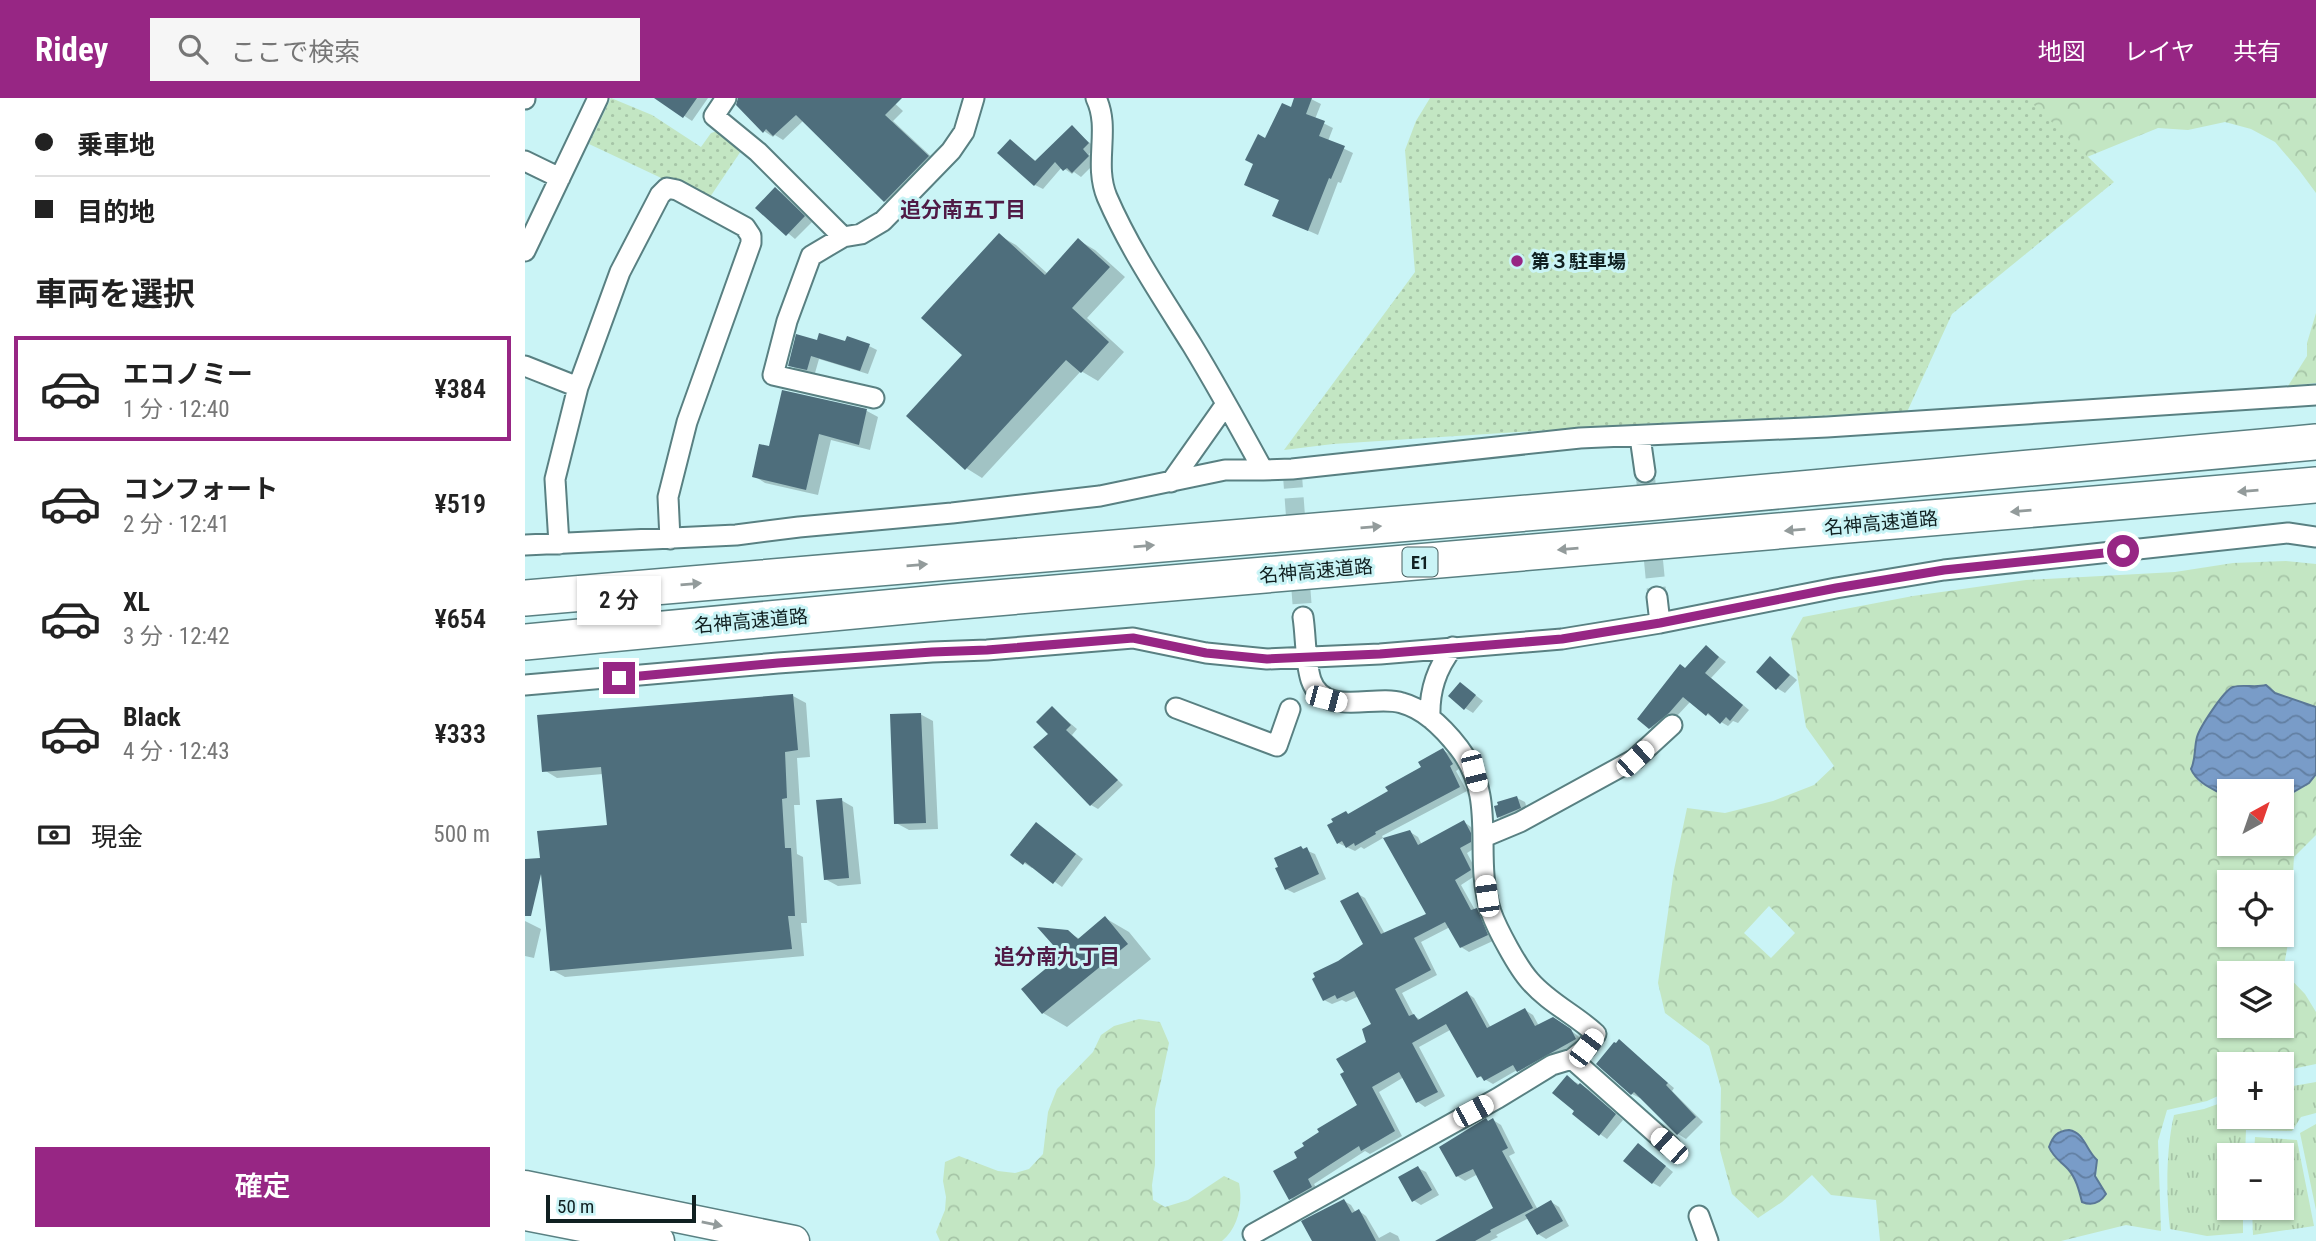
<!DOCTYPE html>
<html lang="ja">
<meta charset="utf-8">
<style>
:root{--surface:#fff;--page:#f6f6f6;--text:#222;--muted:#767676;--line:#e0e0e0;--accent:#972684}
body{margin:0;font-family:"Roboto Condensed","Noto Sans JP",sans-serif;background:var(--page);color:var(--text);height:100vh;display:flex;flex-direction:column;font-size:26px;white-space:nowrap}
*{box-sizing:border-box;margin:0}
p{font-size:23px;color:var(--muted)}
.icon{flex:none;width:38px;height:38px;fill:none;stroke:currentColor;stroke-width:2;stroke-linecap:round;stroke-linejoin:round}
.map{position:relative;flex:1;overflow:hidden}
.details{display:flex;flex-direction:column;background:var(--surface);width:525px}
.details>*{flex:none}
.banner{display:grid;align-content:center;height:154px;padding:0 35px;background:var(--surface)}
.needle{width:46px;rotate:40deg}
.buttons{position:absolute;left:1692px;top:681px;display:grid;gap:14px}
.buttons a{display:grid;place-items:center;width:77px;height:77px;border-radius:0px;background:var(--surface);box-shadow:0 2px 5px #0004;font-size:35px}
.scale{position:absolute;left:21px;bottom:18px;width:150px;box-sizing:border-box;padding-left:7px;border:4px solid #102021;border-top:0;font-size:19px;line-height:24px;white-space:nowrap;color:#102021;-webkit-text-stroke:5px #caf4f6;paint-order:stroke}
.end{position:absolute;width:32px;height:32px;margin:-16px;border:9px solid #972684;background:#fff;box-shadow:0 0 0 4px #fff}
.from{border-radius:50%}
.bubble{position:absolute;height:49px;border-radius:0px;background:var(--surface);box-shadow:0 2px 5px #0004;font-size:23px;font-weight:600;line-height:49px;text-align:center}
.car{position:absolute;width:21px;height:42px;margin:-21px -10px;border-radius:9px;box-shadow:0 0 5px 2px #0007;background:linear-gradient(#fff 24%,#345 0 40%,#fff 0 76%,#345 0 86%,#fff 0)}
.banner b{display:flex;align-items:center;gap:24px;height:66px;font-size:26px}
.banner b+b{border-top:2px solid var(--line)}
.banner i{width:18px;height:18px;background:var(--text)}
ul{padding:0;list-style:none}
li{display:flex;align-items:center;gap:21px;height:105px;margin:0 14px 10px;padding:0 21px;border:4px solid transparent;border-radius:0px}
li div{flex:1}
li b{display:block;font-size:26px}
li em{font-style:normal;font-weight:600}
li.selected{border-color:var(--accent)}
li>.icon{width:63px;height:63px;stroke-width:1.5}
h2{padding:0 35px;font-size:32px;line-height:84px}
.pay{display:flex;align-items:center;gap:18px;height:77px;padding:0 35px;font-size:26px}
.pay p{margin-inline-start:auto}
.cta{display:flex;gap:14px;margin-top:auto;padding:14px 35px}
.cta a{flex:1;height:80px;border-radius:0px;background:var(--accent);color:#fff;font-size:28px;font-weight:600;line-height:80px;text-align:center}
header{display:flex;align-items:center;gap:42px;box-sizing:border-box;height:98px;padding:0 35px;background:var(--accent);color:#fff}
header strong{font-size:33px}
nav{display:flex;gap:38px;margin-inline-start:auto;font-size:24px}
.search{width:490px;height:63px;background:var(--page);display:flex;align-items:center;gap:18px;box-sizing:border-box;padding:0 24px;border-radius:0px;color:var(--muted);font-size:26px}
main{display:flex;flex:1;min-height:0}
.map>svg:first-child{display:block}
</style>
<header>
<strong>Ridey</strong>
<div class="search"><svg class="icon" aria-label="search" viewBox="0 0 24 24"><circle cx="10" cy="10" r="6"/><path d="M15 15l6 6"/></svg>ここで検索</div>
<nav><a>地図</a><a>レイヤ</a><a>共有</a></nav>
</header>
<main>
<section class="details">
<div class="banner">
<b><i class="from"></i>乗車地</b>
<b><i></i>目的地</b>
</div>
<h2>車両を選択</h2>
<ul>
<li class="selected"><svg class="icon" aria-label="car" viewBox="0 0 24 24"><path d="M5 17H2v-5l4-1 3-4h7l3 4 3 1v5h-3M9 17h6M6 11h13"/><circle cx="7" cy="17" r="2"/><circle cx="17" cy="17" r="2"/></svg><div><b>エコノミー</b><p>1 分 · 12:40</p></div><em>¥384</em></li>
<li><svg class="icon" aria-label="car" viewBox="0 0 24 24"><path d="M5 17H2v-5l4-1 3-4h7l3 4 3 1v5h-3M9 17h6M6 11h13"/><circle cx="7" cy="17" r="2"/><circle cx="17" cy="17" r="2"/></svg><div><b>コンフォート</b><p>2 分 · 12:41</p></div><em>¥519</em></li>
<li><svg class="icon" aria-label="car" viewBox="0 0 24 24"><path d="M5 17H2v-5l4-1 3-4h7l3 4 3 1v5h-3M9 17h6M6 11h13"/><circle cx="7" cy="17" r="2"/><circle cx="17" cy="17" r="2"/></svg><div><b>XL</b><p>3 分 · 12:42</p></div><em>¥654</em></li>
<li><svg class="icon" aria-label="car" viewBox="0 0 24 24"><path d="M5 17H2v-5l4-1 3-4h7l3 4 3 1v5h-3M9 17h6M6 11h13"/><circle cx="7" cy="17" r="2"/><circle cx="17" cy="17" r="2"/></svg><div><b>Black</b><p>4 分 · 12:43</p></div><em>¥333</em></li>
</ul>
<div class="pay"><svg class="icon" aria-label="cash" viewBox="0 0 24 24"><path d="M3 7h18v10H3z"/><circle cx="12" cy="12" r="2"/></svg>現金<p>500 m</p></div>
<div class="cta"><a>確定</a></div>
</section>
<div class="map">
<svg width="1791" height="1143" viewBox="0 0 1791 1143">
<defs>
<pattern id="grass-tufts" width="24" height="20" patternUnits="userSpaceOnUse" patternTransform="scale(1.75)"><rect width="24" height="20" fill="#c3e6c3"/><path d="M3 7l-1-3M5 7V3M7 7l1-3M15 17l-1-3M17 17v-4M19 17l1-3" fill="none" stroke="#a6c5a7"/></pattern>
<pattern id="forest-crowns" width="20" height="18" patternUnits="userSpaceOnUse" patternTransform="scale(1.75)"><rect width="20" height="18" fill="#c3e6c3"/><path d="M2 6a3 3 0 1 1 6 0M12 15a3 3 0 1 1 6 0" fill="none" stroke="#a6c5a7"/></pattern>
<pattern id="park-dots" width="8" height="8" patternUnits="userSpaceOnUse" patternTransform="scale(1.75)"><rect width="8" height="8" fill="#c3e6c3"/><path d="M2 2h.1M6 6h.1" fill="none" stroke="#a6c5a7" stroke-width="1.8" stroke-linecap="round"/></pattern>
<pattern id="water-waves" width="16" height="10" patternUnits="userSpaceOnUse" patternTransform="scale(1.75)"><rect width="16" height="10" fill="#799cc8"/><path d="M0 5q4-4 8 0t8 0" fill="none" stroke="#627fa2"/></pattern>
</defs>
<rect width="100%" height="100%" fill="#caf4f6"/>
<path fill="url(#grass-tufts)" d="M1791 984V1015L1776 1019 1767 1033 1721 1032 1720 1057H1704V1110H1718V1135L1682 1138 1645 1131C1641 1095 1641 1052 1649 1017L1679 1011 1704 1002V1018H1757V990Z
M1791 1026V1112L1775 1035Z
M1730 1039 1772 1042 1789 1128 1728 1137 1727 1110H1757V1057H1729Z"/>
<path fill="url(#forest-crowns)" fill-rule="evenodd" d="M1216 0H1791V95L1774 72 1750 44 1726 31 1700 24 1663 32 1633 30 1557 61Z
M1791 215V285L1763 288 1782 258V245Z
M1761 463 1791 466V609L1750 595 1741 588 1703 591C1693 607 1677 621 1672 639 1669 649 1671 661 1666 671L1674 684 1704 700V746H1757V700C1771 695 1782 688 1791 676V737L1769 759 1764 840 1758 873 1780 896 1791 914V966L1757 973V966H1704V993L1682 1003 1642 1012 1633 1043 1636 1133 1601 1127 1536 1143H1355L1351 1102 1306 1097 1287 1077 1257 1104 1233 1120 1207 1096 1195 1052 1196 990 1184 948 1140 915 1133 885 1149 772 1162 710 1200 715 1248 703 1289 687 1309 668 1281 629 1266 540 1278 519 1388 498 1501 482 1650 474 1708 465ZM1704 784H1757V836H1704ZM1244 808 1270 835 1246 860 1219 835ZM1704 875H1757V928H1704ZM1559 1040 1560 1048 1572 1062C1573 1075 1567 1079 1578 1090L1557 1104C1554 1092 1551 1080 1543 1071 1536 1063 1528 1059 1524 1049Z
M614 921 635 924 644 945 630 1011V1067L627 1087 628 1102 640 1109 663 1102 699 1078 714 1085C718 1105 714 1129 697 1143H415L411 1134 420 1112 421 1099 418 1083 420 1064 434 1058 473 1073 490 1075 504 1071 518 1056 523 1014 532 991 568 954 576 937 589 928Z"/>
<path fill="url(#park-dots)" d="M86 0 127 17 176 49 186 35 196 32 218 50 183 102 64 46Z
M905 0H1518L1508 6 1589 84 1427 216 1382 314 1134 325 808 346 759 352 890 174 880 52 891 23Z"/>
<path fill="url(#water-waves)" stroke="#5a7796" stroke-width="2" d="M1741 587 1750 595 1791 609V676L1784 685 1760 699 1757 700V693H1704V700C1691 692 1672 686 1666 671 1671 661 1669 650 1672 639 1675 629 1699 592 1708 589 1718 586 1730 590 1741 587Z
M1544 1032C1560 1035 1560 1051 1572 1062L1570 1078 1581 1096C1575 1105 1567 1108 1557 1104 1554 1092 1551 1080 1543 1071 1535 1063 1528 1059 1524 1049 1528 1038 1532 1033 1544 1032Z"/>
<path fill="#0003" d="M144 0H183L167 23 140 5Z
M218 0H364L378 13 368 23 412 64 370 108 360 103 279 22 258 42 250 37 248 39 239 33Z
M771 0H784L796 6 790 21 808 30 803 43 828 55 816 85 813 84 793 137 759 122 756 103 721 87 741 42 767 11Z
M547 30 571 50 564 56 571 64 556 79 549 74 547 76 537 69 518 91 510 87 485 43 512 64Z
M250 91 258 95 287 124 270 141 233 110Z
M475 138 491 147 523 176 553 142 570 152 600 179 562 220 599 254 573 283 556 273 457 380 441 370 440 257Z
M293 245 344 248 352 252 343 276 294 261 290 275 273 272 265 267Z
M258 294 342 313 353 319 345 352 306 342 293 397 240 385 229 378 245 350Z
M1181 549 1201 564 1186 580 1224 612 1213 625 1208 623 1203 628 1182 616 1166 603 1151 619 1133 634 1125 630 1161 572Z
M1246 561 1272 582 1260 595 1252 590Z
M936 586 958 603 948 615 940 610Z
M268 598 281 605 285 659 272 660 275 707H269L272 756 278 759 282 825H276L279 858 40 879 27 872 83 729 78 676 32 680 19 672Z
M527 610 552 631 547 637 598 687 573 711 566 707 510 650 525 636Z
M395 616 408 623 413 731 384 732 371 725Z
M918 652 926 657 934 671 931 673 942 693 857 738 858 740 839 751 836 749 830 753 813 745 821 715 825 717 865 694Z
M992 700 1000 704 1003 714 981 724 974 719Z
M316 702 328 709 336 786 313 788 300 781Z
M939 724 946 729 953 741V748L942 755 953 776 936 787 950 812 959 816 970 842 944 854 936 849 925 829 896 844 912 877 877 895 889 918 896 922 942 895 949 900 966 930 1000 912 1008 917 1014 928 1036 925 1053 938 1058 945 1001 977 992 972 968 986 954 978 927 931 894 949 920 998 900 1009 893 1004 879 979 854 994 877 1038 845 1056 840 1053 789 1086 794 1094 773 1105 766 1100 775 1061 834 1007 843 945 849 927 834 898 821 904 817 902 807 906 799 902 814 865 841 847 833 796 840 800 860 836 904 816 885 734 893 739 897 747Z
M512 726 558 761 537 789 508 768 507 770 499 765Z
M776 750 790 756 801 781 769 795 761 791Z
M580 820 604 834 626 861 542 929 518 915 542 834 555 841Z
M0 823 16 831 9 860 0 858Z
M1094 944 1149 990 1147 993 1178 1024 1161 1041 1153 1036 1116 999 1115 1000 1107 996 1073 966Z
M1050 984 1063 991 1098 1022 1082 1041 1075 1036Z
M968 1022 976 1027 990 1055 984 1058 1013 1112 1026 1104 1034 1109 1044 1128 1021 1141 1013 1136 1004 1120 971 1137 973 1139 965 1143H926L970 1111 953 1076 940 1083 932 1078 964 1024Z
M1121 1052 1148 1074 1135 1089 1128 1085Z
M893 1070 901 1074 914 1097 896 1107 888 1102Z
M819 1103 826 1107 831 1115 834 1113 841 1118 854 1140 865 1134 873 1138 875 1143H787Z"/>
<path fill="#4e6e7c" d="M129 0H172L158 20Z
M213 0H377L360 17 404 58 359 104 271 17 248 38 241 31 238 35 211 7Z
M769 0H787L781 16 800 23 794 38 820 48 806 81 804 80 783 133 747 118 754 102 719 87 728 66 720 62 733 36 740 40 757 5 766 9Z
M547 27 564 45 558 51 564 58 547 75 542 70 538 73 530 64 509 88 472 55 485 41 510 63Z
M250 89 280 118 261 138 230 110Z
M474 135 520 177 553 140 585 169 547 210 584 244 556 275 541 262 440 372 381 318 437 257 396 220Z
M294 235 320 243 322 238 345 246 335 273 286 258 282 272 263 268 271 236 292 242Z
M257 292 342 311 334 347 294 336 281 392 227 379 234 346 244 348Z
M1181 547 1194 559 1180 575 1218 607 1205 623 1201 619 1195 626 1183 615 1181 618 1158 599 1144 615 1124 631 1112 621 1155 566 1160 570Z
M1245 558 1265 577 1251 592 1231 574Z
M935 584 951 597 939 612 923 598Z
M268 596 273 652 260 654 262 700 257 701 260 750H266L270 818H263L267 851 25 873 16 776 6 818H0V761L15 760 12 733 82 727 76 669 17 674 12 617Z
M527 608 546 627 541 632 593 682 565 708 508 649 523 636 511 624Z
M396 615 401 725 369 726 365 616Z
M918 650 928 666 925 668 935 689 850 734 851 736 830 748 829 745 821 750 817 743 812 746 802 727 808 724 806 721 821 713 823 716 863 693 860 689 896 669 893 664Z
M992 698 996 710 972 720 969 708 973 707 972 704Z
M317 700 324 780 299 782 291 702Z
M939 722 946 735V744L935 750 946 772 930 782 946 812 952 810 963 837 935 850 920 824 889 840 906 872 870 891 884 918 889 916 893 922 942 893 962 930 1000 910 1010 928 1028 919 1046 931 1051 941 992 974 988 967 959 983 956 978 952 980 921 926 887 945 913 994 891 1005 874 974 847 989 870 1033 836 1053 834 1048 806 1066 783 1081 787 1089 764 1102 748 1073 772 1060 769 1054 779 1048 777 1045 794 1034 792 1031 832 1007 815 976 819 974 811 961 841 944 837 931 846 926 829 893 812 901 810 897 798 903 787 881 790 879 788 875 813 863 838 846 815 803 833 794 856 836 901 816 858 740 885 732 893 747Z
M511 724 551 756 528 786 500 764 498 767 485 757Z
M776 748 778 751 782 749 794 776 760 792 750 770 753 769 749 760Z
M580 818 603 846 517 916 496 891 530 863 521 852 528 847 512 829 543 832 553 841Z
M1094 941 1143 985 1141 987 1171 1019 1152 1037 1109 994 1106 997 1071 966 1089 944 1091 945Z
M1042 977 1053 987 1055 985 1091 1016 1074 1038 1047 1016 1049 1013 1027 995Z
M961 1020 963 1023 968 1020 983 1050 977 1053 1008 1110 965 1132 966 1134 950 1143H910L968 1110 948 1071 931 1079 914 1049Z
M1113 1045 1141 1068 1127 1086 1098 1063Z
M893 1068 907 1092 887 1104 873 1079Z
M819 1101 827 1115 834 1111 851 1143H787L776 1123Z
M1026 1102 1038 1123 1012 1137 1000 1117Z"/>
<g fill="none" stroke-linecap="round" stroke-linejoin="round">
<path stroke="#a5cacb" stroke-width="19" stroke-dasharray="19 10" stroke-linecap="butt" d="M767 371 778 519
M1120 374 1132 499"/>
<defs>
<path id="minor" d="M201 0 189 18 233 54 318 139
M571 0C586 31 568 65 582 99 605 152 637 199 667 247 692 288 715 330 738 372L767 371 1055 340 1302 329 1791 297
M0 1V0
M0 63 35 80
M0 153 73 0
M0 268 53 289
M349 300 248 277 262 223 286 158 318 139 336 136 358 123 426 53 439 34 449 0
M1115 339 1120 374
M646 384 701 306
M34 446 30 381 53 289 95 174 135 97 142 90 152 92 220 129 226 138V145L162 324 143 399 145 441
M0 447 211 437 274 429 427 415 575 398 700 372H738
M1132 499 1135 525
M0 587 253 565 407 554 462 552 608 540 681 555 742 561 855 556 1037 541 1135 525 1311 490 1419 472 1763 435 1791 439
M651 610 752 648 765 611
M905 620C904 593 911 571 928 549
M959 739 995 724 1110 661 1147 627
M1047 961 1145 1048
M1174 1118 1183 1143
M728 1136 973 1000 1027 967 1047 961 1061 950 1071 936C1051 917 1024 905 1005 883 993 870 972 831 966 814 947 757 974 702 934 650 920 632 900 611 877 605 849 596 799 620 786 582 780 563 781 539 778 519"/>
<path id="primary" d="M0 1088 269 1143
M0 1117 134 1143"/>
<path id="motorway" d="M0 500 1132 404 1791 344
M0 544 424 504 1791 387"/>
</defs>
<use href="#minor" stroke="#598082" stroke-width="23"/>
<use href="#primary" stroke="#598082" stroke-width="33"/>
<use href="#motorway" stroke="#598082" stroke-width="38"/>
<use href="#minor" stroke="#fff" stroke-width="19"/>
<use href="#primary" stroke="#fff" stroke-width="30"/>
<use href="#motorway" stroke="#fff" stroke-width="35"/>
</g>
<defs><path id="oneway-solid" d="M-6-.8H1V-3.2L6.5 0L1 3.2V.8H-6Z" transform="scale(1.75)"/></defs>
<g fill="#939b9b">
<use href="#oneway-solid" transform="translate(1723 393) rotate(175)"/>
<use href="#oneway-solid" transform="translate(1496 413) rotate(175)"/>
<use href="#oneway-solid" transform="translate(846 429) rotate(-5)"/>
<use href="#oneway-solid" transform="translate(1270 432) rotate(175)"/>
<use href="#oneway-solid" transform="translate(619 448) rotate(-5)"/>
<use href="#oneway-solid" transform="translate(1043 451) rotate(175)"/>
<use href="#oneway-solid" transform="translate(392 467) rotate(-5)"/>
<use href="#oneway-solid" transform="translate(166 486) rotate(-5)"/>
<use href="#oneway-solid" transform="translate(187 1126) rotate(11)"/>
</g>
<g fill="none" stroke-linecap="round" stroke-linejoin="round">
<path stroke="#972684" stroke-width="9" d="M94 580 253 565 407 554 462 552 608 540 681 555 742 561 855 556 1037 541 1135 525 1311 490 1419 472 1598 453"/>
</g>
<circle fill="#972684" stroke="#caf4f6" stroke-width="2.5" cx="992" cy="163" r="7"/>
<g text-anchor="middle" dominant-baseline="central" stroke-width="6" stroke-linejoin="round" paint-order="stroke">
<rect fill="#caf4f6" stroke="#486061" stroke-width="2" x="877.5" y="449.5" width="35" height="29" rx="5"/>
<g font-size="18" font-weight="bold" fill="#102021">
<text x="895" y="464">E1</text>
</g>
<g font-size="19" font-weight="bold" fill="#102021" stroke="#caf4f6" text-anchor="start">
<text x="1006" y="163">第３駐車場</text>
</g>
<g font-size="19" fill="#102021" stroke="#caf4f6">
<text transform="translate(1356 425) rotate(-5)">名神高速道路</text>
<text transform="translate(791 473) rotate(-5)">名神高速道路</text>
<text transform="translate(226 523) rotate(-5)">名神高速道路</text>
</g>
<g font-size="21" font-weight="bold" fill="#501a46" stroke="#caf4f6">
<text x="438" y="112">追分南五丁目</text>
<text x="532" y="859">追分南九丁目</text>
</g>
</g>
</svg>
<div class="buttons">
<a><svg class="needle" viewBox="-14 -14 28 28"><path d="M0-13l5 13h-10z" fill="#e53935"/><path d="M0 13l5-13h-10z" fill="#767676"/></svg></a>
<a><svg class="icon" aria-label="locate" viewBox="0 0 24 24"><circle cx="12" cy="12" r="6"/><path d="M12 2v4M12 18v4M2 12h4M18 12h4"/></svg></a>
<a><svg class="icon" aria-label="layers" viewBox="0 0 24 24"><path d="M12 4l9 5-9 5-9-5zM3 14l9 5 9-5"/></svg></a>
<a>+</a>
<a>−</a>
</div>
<div class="scale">50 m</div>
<i class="end from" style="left:1598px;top:453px"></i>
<i class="end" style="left:94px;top:580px"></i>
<div class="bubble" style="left:52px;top:478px;width:84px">2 分</div>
<i class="car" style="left:801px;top:601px;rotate:105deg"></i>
<i class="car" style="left:1110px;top:661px;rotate:48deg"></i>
<i class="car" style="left:949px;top:673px;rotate:166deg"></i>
<i class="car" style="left:962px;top:798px;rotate:352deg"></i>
<i class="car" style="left:1061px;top:950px;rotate:37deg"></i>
<i class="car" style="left:948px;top:1013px;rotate:62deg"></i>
<i class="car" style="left:1144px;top:1048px;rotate:312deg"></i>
</div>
</main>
